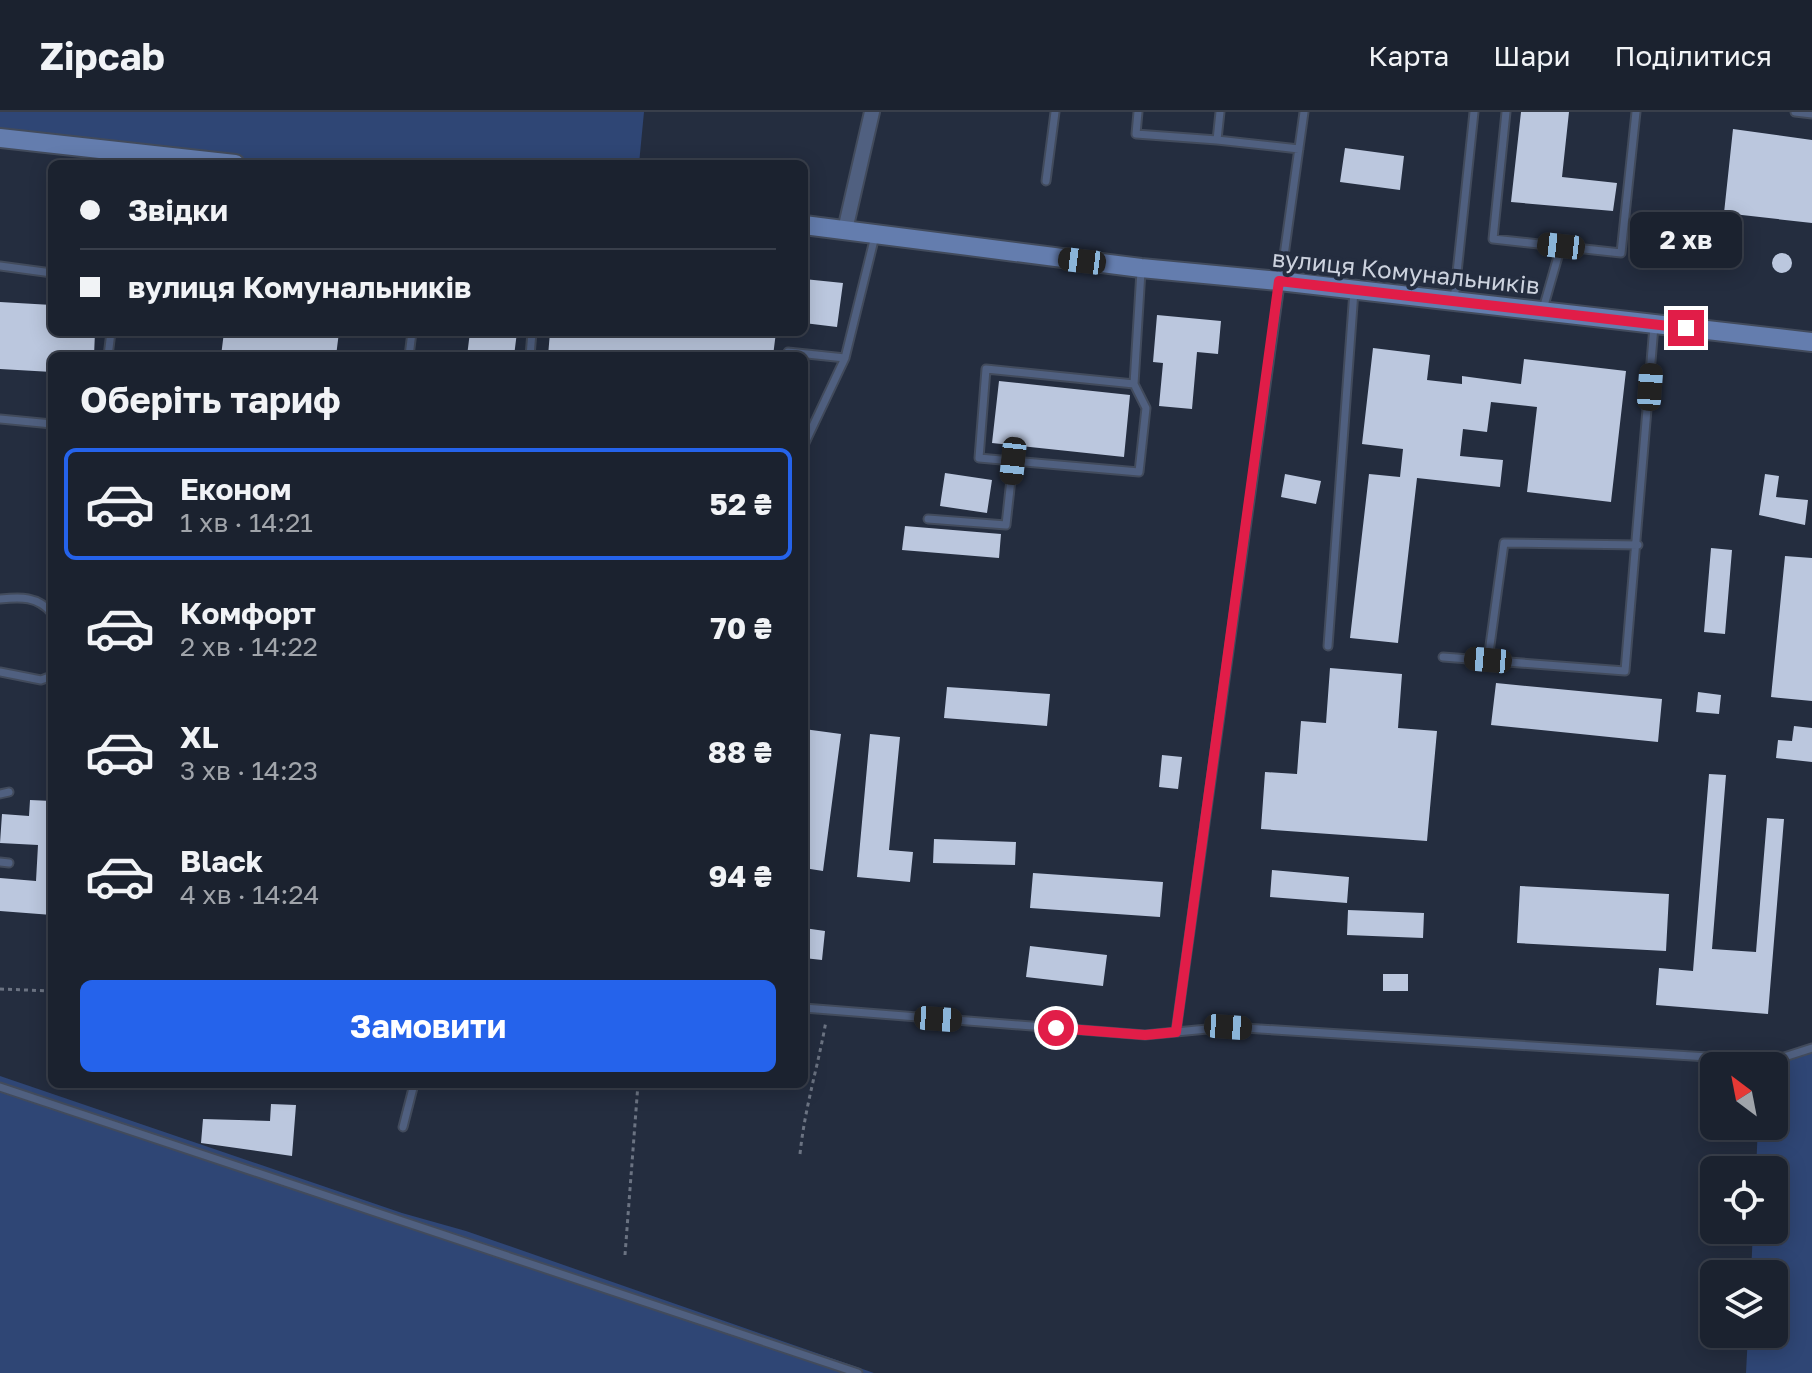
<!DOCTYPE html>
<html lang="uk">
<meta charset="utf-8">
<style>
:root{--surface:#1b222f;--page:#242a37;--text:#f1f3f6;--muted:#a0a4aa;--line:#393f4b;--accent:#2563eb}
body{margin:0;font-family:"Golos Text",sans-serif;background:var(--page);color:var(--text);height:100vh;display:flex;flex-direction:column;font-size:30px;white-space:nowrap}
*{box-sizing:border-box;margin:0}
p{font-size:26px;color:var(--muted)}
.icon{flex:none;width:44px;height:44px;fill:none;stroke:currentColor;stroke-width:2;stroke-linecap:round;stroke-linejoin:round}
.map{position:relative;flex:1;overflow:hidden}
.drawer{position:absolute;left:48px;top:240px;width:760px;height:736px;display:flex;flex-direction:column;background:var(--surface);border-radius:12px;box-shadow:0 4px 20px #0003,0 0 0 2px var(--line)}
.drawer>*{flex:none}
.top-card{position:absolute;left:48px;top:48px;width:760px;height:176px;border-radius:12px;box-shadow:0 4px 20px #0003,0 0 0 2px var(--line);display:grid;align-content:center;height:176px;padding:0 32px;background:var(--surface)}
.needle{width:52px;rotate:328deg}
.fabs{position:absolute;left:1700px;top:940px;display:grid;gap:16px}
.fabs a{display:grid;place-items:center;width:88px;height:88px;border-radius:12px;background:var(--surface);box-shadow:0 4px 20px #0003,0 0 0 2px var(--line);font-size:40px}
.end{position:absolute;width:36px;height:36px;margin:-18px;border:10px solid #e11d48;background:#fff;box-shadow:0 0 0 4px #fff}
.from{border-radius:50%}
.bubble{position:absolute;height:56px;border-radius:12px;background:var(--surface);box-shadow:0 4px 20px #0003,0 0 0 2px var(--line);font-size:26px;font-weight:700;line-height:56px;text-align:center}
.car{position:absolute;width:24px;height:48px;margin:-24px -12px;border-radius:10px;box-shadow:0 0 6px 2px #0007;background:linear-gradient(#222 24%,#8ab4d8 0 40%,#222 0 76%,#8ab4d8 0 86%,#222 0)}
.top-card b{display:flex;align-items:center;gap:28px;height:76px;font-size:30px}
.top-card b+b{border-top:2px solid var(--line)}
.top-card i{width:20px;height:20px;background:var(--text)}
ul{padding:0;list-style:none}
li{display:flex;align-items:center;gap:24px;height:112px;margin:0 16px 12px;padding:0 16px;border:4px solid transparent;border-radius:12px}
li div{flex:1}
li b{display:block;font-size:30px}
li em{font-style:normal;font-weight:700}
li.active{border-color:var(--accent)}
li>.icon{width:72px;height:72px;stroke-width:1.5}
h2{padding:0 32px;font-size:36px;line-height:96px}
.button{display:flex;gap:16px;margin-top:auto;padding:16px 32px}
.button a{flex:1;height:92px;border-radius:12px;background:var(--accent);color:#fff;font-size:32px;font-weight:700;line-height:92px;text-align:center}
header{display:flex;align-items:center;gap:48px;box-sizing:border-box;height:112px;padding:0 40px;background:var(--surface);border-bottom:2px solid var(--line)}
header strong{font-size:38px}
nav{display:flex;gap:44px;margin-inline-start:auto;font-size:28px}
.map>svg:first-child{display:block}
</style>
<header>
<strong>Zipcab</strong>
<nav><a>Карта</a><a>Шари</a><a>Поділитися</a></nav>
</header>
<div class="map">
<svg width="1812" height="1261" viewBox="0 0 1812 1261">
<rect width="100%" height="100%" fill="#242d3f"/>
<path fill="#2f4675" d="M0 0H644L639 52H210L0 30Z
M1812 937V1261H1746L1748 1222H1774V1162H1751L1753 1118H1774V1058H1756L1758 1014H1774V954H1760Z
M0 964 402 1101 466 1119 874 1261H0Z"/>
<path fill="#bbc7de" d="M1521 0H1569L1562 65 1617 71 1613 99 1511 90Z
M1733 17 1812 28V111L1724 101Z
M1345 36 1404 44 1400 78 1340 70Z
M1772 151a10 10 0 1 1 20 0a10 10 0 1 1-20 0Z
M804 167 843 171 837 215 804 211Z
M0 190 52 193V220H95L94 244H52V260L0 257Z
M1157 203 1221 209 1218 242 1197 240 1192 297 1159 294 1163 251 1153 250Z
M224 220H339L336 244H221Z
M470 220H517L514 244H467Z
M550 220H776L773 244H548Z
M1373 236 1430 243 1427 268 1462 272V264L1521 272 1524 247 1626 259 1611 390 1527 380 1537 295 1491 290 1487 320 1463 317 1460 344 1503 348 1500 375 1417 366 1398 531 1350 526 1369 362 1400 365 1403 337 1362 332Z
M999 269 1130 283 1124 345 992 331Z
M945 361 992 368 987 401 940 394Z
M1285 362 1321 369 1316 392 1281 385Z
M1765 362 1779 364 1776 385 1808 388 1805 413 1759 403Z
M905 414 1001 422 999 446 902 438Z
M1711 436 1732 438 1725 522 1704 520Z
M1785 444 1812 446V589L1771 585Z
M1330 556 1402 562 1398 616 1437 619 1427 729 1261 717 1265 660 1297 662 1301 609 1326 611Z
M1496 571 1662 587 1658 630 1491 613Z
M947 575 1050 582 1047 614 944 606Z
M1698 580 1721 583 1719 602 1696 600Z
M1794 614 1812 616V650L1776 646 1778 628 1792 629Z
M804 617 841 622 823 759 804 756Z
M870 622 900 625 889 738 913 740 910 770 857 765Z
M1162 643 1182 645 1178 677 1159 675Z
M1709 662 1726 663 1712 837 1756 840 1767 706 1784 707 1768 902 1656 893 1659 856 1693 859Z
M30 688 52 689V803L0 799V766L36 769 38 733 0 731 2 702 29 704Z
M934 727 1016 730 1015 753 933 751Z
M1272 758 1349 765 1347 791 1270 785Z
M1033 761 1163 770 1160 805 1030 796Z
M1520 774 1669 782 1666 839 1517 831Z
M1348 798 1424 801 1423 826 1347 823Z
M804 816 825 819 822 848 804 846Z
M1030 834 1107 843 1103 874 1026 865Z
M1383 862H1408V879H1383Z
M271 992 296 993 292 1044 201 1031 203 1007 270 1009Z"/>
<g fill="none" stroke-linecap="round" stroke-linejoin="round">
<defs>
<path id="lane" d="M1138 0 1136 22 1217 28 1220 0
M1506 0 1493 127 1621 141 1636 0
M1795 0 1812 2
M1217 28 1299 37
M1046 69 1055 0
M0 154 52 161
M1454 189 1474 0
M1543 197 1561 134
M788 240 845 246 875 124
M108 244 111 220
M409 244 412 220
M530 244 532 220
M1134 272 1146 296 1139 360 979 346 986 257 1134 272 1141 159
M0 307 52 312
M804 333 845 246
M928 407 1006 413 1013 349
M0 487C21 485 37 484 52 501
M1328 534 1354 179
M1443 545 1625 559 1654 214
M1488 548 1504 431 1638 433
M0 560 41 568 52 564
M0 682 9 680
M0 750 9 751
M804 896 1145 923 1228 915 1772 949 1812 936
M1176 920 1304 0
M0 975 858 1261
M403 1015 414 972"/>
<path id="street" d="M845 118 872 0"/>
<path id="secondary" d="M0 26 235 52
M804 113 1141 156 1279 169 1812 230"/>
</defs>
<use href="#lane" stroke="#424b5c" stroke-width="11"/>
<use href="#street" stroke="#424b5c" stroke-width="18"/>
<use href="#secondary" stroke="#424b5c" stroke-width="22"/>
<path stroke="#6b7382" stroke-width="3" stroke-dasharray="4 4" stroke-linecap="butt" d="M0 877 52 879
M800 1042C805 994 818 955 826 909
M625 1143 638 972"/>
<use href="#lane" stroke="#506080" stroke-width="7"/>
<use href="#street" stroke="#506080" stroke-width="14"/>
<use href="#secondary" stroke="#647dae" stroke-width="18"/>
</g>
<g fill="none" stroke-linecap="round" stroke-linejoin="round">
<path stroke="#e11d48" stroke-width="10" d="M1056 916 1145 923 1176 920 1279 169 1686 216"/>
</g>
<g text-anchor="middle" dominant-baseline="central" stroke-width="8" stroke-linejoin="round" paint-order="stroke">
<g font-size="24" fill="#ccd2de" stroke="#242d3f">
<text transform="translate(1406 159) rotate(6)">вулиця Комунальників</text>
</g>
</g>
</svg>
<div class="fabs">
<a><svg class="needle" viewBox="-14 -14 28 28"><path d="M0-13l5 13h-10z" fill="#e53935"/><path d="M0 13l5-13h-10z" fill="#a0a4aa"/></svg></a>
<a><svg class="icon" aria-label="locate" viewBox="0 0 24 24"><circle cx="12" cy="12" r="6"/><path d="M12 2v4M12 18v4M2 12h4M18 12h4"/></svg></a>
<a><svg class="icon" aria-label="layers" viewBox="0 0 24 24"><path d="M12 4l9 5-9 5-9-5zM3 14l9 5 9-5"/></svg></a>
</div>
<i class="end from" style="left:1056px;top:916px"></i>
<i class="end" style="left:1686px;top:216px"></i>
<div class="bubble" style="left:1630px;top:100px;width:112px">2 хв</div>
<i class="car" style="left:1561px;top:134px;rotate:276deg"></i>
<i class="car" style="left:1082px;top:149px;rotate:277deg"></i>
<i class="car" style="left:1650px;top:275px;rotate:4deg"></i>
<i class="car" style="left:1013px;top:349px;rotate:186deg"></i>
<i class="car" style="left:1488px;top:548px;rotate:275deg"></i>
<i class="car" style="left:938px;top:907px;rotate:94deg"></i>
<i class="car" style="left:1228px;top:915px;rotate:94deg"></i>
<div class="top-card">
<b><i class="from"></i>Звідки</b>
<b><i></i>вулиця Комунальників</b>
</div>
<section class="drawer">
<h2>Оберіть тариф</h2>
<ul>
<li class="active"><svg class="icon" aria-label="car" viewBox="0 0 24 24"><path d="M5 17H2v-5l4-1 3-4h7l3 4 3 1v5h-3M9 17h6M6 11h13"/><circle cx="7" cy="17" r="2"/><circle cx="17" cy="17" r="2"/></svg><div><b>Економ</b><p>1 хв · 14:21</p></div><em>52 ₴</em></li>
<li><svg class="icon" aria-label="car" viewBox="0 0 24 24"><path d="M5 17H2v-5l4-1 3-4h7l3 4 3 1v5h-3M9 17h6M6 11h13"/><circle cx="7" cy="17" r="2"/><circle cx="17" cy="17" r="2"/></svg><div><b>Комфорт</b><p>2 хв · 14:22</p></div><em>70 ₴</em></li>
<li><svg class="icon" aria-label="car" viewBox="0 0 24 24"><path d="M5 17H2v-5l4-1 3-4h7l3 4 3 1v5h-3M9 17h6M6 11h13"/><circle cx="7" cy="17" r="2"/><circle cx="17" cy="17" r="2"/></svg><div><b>XL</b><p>3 хв · 14:23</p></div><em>88 ₴</em></li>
<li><svg class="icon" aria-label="car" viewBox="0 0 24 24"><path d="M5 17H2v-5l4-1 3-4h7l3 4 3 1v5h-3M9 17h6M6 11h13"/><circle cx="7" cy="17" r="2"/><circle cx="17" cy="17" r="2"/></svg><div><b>Black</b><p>4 хв · 14:24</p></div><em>94 ₴</em></li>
</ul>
<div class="button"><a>Замовити</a></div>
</section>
</div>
